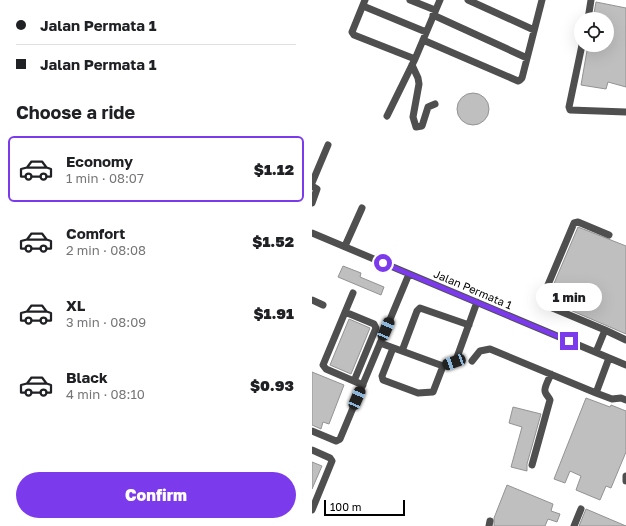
<!DOCTYPE html>
<meta charset="utf-8">
<style>
:root{--surface:#fff;--page:#f6f6f6;--text:#202124;--muted:#757577;--line:#e0e0e0;--accent:#7c3aed}
body{margin:0;font-family:"Golos Text",sans-serif;background:var(--page);color:var(--text);height:100vh;display:flex;flex-direction:column;font-size:15px;white-space:nowrap}
*{box-sizing:border-box;margin:0}
p{font-size:13px;color:var(--muted)}
.icon{flex:none;width:22px;height:22px;fill:none;stroke:currentColor;stroke-width:2;stroke-linecap:round;stroke-linejoin:round}
.map{position:relative;flex:1;overflow:hidden}
.sheet{display:flex;flex-direction:column;background:var(--surface);width:312px}
.sheet>*{flex:none}
.hud{display:grid;align-content:center;height:88px;padding:0 16px;background:var(--surface)}
.fabs{position:absolute;left:262px;top:12px;display:grid;gap:8px}
.fabs a{display:grid;place-items:center;width:40px;height:40px;border-radius:50%;background:var(--surface);box-shadow:0 4px 16px #0002;font-size:20px}
.scale{position:absolute;left:12px;bottom:10px;width:81px;box-sizing:border-box;padding-left:4px;border:2px solid #000;border-top:0;font-size:11px;line-height:14px;white-space:nowrap;color:#000;-webkit-text-stroke:3px #fff;paint-order:stroke}
.end{position:absolute;width:18px;height:18px;margin:-9px;border:5px solid #7c3aed;background:#fff;box-shadow:0 0 0 2px #fff}
.from{border-radius:50%}
.bubble{position:absolute;height:28px;border-radius:14px;background:var(--surface);box-shadow:0 4px 16px #0002;font-size:13px;font-weight:800;line-height:28px;text-align:center}
.car{position:absolute;width:12px;height:24px;margin:-12px -6px;border-radius:5px;box-shadow:0 0 3px 1px #0007;background:linear-gradient(#222 24%,#8ab4d8 0 40%,#222 0 76%,#8ab4d8 0 86%,#222 0)}
.hud b{display:flex;align-items:center;gap:14px;height:38px;font-size:15px}
.hud b+b{border-top:1px solid var(--line)}
.hud i{width:10px;height:10px;background:var(--text)}
ul{padding:0;list-style:none}
li{display:flex;align-items:center;gap:12px;height:66px;margin:0 8px 6px;padding:0 8px;border:2px solid transparent;border-radius:6px}
li div{flex:1}
li b{display:block;font-size:15px}
li em{font-style:normal;font-weight:800}
li.selected{border-color:var(--accent)}
li>.icon{width:36px;height:36px;stroke-width:1.5}
h2{padding:0 16px;font-size:18px;line-height:48px}
.button{display:flex;gap:8px;margin-top:auto;padding:8px 16px}
.button a{flex:1;height:46px;border-radius:24px;background:var(--accent);color:#fff;font-size:16px;font-weight:800;line-height:46px;text-align:center}
main{display:flex;flex:1;min-height:0}
.map>svg:first-child{display:block}
</style>
<main>
<section class="sheet">
<div class="hud">
<b><i class="from"></i>Jalan Permata 1</b>
<b><i></i>Jalan Permata 1</b>
</div>
<h2>Choose a ride</h2>
<ul>
<li class="selected"><svg class="icon" aria-label="car" viewBox="0 0 24 24"><path d="M5 17H2v-5l4-1 3-4h7l3 4 3 1v5h-3M9 17h6M6 11h13"/><circle cx="7" cy="17" r="2"/><circle cx="17" cy="17" r="2"/></svg><div><b>Economy</b><p>1 min · 08:07</p></div><em>$1.12</em></li>
<li><svg class="icon" aria-label="car" viewBox="0 0 24 24"><path d="M5 17H2v-5l4-1 3-4h7l3 4 3 1v5h-3M9 17h6M6 11h13"/><circle cx="7" cy="17" r="2"/><circle cx="17" cy="17" r="2"/></svg><div><b>Comfort</b><p>2 min · 08:08</p></div><em>$1.52</em></li>
<li><svg class="icon" aria-label="car" viewBox="0 0 24 24"><path d="M5 17H2v-5l4-1 3-4h7l3 4 3 1v5h-3M9 17h6M6 11h13"/><circle cx="7" cy="17" r="2"/><circle cx="17" cy="17" r="2"/></svg><div><b>XL</b><p>3 min · 08:09</p></div><em>$1.91</em></li>
<li><svg class="icon" aria-label="car" viewBox="0 0 24 24"><path d="M5 17H2v-5l4-1 3-4h7l3 4 3 1v5h-3M9 17h6M6 11h13"/><circle cx="7" cy="17" r="2"/><circle cx="17" cy="17" r="2"/></svg><div><b>Black</b><p>4 min · 08:10</p></div><em>$0.93</em></li>
</ul>
<div class="button"><a>Confirm</a></div>
</section>
<div class="map">
<svg width="314" height="526" viewBox="0 0 314 526">
<rect width="100%" height="100%" fill="#fff"/>
<path fill="#bfbfbf" stroke="#939393" d="M284 2 314 8V87L296 82 294 89 269 85 276 45H295V19H281Z
M145 109a16 16 0 1 1 32 0a16 16 0 1 1-32 0Z
M266 227 314 246V334L235 300Z
M31 266 49 273 48 277 72 287 69 295 26 277Z
M37 319 58 328 39 374 18 365Z
M0 372 32 385 17 424 11 422 9 429 0 425Z
M274 398 298 407 299 405 314 411V452L299 488 294 486 288 500 264 490 269 476 258 471 253 483 242 479Z
M201 407 229 414 215 464V471L199 467 210 427 197 423Z
M0 462 10 466 0 489Z
M195 485 241 504 239 511 248 514 245 522 236 519 233 526H182V518Z
M274 509 314 526H267Z"/>
<g fill="none" stroke-linecap="round" stroke-linejoin="round">
<path stroke="#4f4f4f" stroke-width="7" d="M53 0 40 32 42 35 103 59
M98 0 123 10
M156 0 222 30
M51 6 114 32
M121 15 215 58
M276 19 279 0
M111 40 206 81 208 80 210 78 230 0
M270 45 257 107 258 110 314 112
M100 65 106 78 107 84 101 117 104 127 110 126 116 107 123 104
M75 116 103 59 128 0
M0 183 16 145
M0 186 5 189 0 203
M0 233 314 365
M33 246 50 208
M41 293 11 365 14 369 51 385
M0 300 11 305
M33 312 62 324 64 328 42 381
M293 330 314 340
M68 343 131 366
M81 348 70 376 71 380 106 393 121 392 131 366 142 363 144 360 165 302
M90 351 105 311 108 308 157 325
M284 352 293 330 231 304 230 299 262 223 266 222 297 235
M160 361 168 351 178 349 284 393 297 358
M284 393 300 399 309 398 314 400
M0 431 24 441 28 439 97 274
M0 450 18 458 20 461 0 510
M220 465 238 400C237 397 233 394 233 391 232 387 237 379 239 374
M314 476V481
M177 526 178 521
M262 526 269 509"/>
</g>
<g fill="none" stroke-linecap="round" stroke-linejoin="round">
<path stroke="#7c3aed" stroke-width="5" d="M71 263 257 341"/>
</g>
<g text-anchor="middle" dominant-baseline="central" stroke-width="4" stroke-linejoin="round" paint-order="stroke">
<g font-size="11" fill="#000" stroke="#fff">
<text transform="translate(161 289) rotate(23)">Jalan Permata 1</text>
</g>
</g>
</svg>
<div class="fabs">
<a><svg class="icon" aria-label="locate" viewBox="0 0 24 24"><circle cx="12" cy="12" r="6"/><path d="M12 2v4M12 18v4M2 12h4M18 12h4"/></svg></a>
</div>
<div class="scale">100 m</div>
<i class="end from" style="left:71px;top:263px"></i>
<i class="end" style="left:257px;top:341px"></i>
<div class="bubble" style="left:224px;top:283px;width:66px">1 min</div>
<i class="car" style="left:74px;top:329px;rotate:23deg"></i>
<i class="car" style="left:142px;top:362px;rotate:250deg"></i>
<i class="car" style="left:45px;top:398px;rotate:23deg"></i>
</div>
</main>
